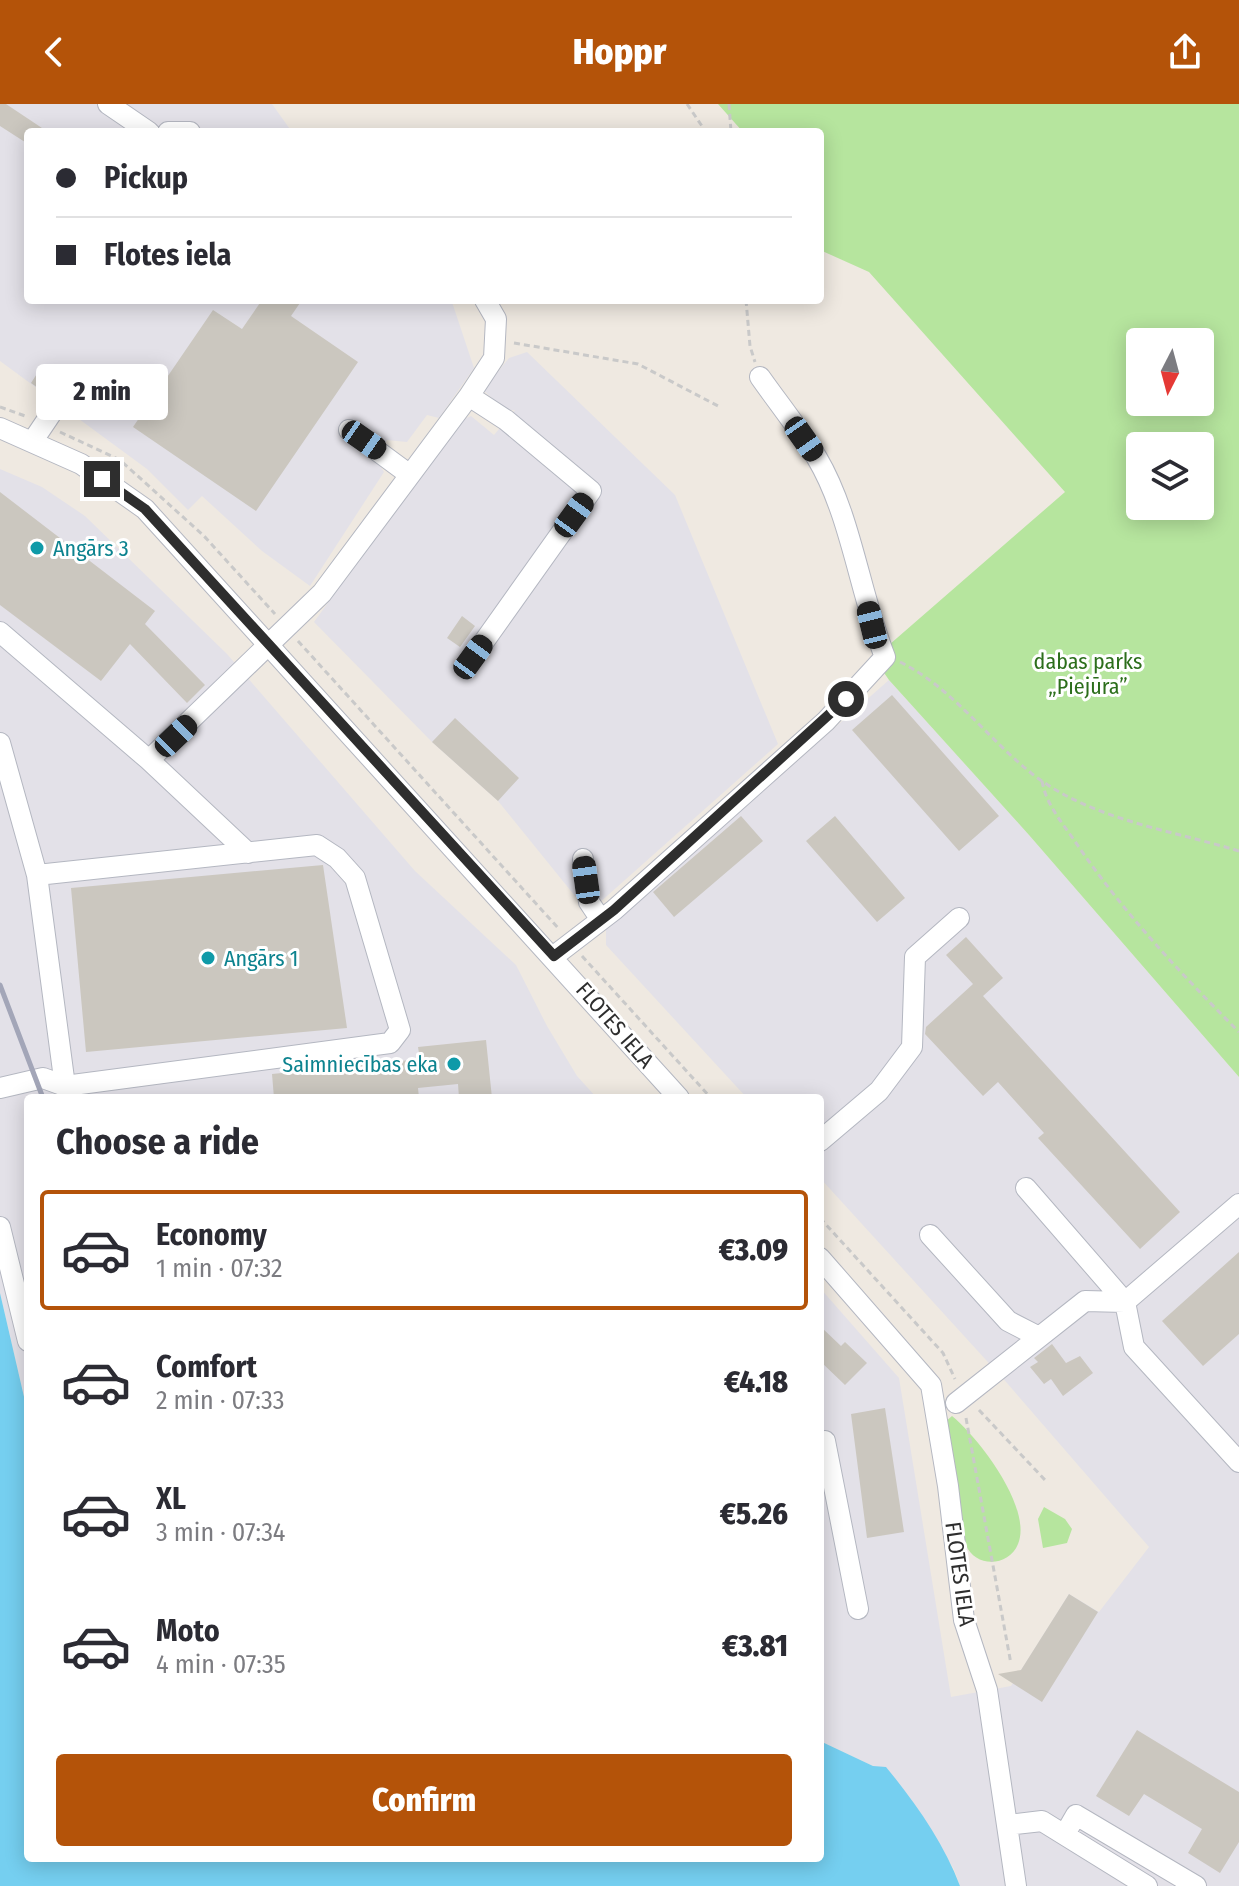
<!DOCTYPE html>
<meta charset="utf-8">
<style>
:root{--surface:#fff;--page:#f2f2f3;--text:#2b2b33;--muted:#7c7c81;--line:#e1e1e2;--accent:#b45309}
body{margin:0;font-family:"Fira Sans Condensed",sans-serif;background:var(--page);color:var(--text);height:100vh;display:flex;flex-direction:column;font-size:30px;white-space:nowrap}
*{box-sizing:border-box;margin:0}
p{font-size:26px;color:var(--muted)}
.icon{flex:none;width:44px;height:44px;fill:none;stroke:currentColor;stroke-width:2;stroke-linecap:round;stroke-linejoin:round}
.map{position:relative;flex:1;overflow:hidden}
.panel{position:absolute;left:24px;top:990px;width:800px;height:768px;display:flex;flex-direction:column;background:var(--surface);border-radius:8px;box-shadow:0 4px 20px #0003}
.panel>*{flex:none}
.hud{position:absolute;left:24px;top:24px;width:800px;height:176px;border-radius:8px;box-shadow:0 4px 20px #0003;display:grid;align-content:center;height:176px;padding:0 32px;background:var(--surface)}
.needle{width:52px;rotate:186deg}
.fabs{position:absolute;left:1126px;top:224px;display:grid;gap:16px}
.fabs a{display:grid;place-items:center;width:88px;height:88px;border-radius:8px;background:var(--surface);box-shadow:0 4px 20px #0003;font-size:40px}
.end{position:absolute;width:36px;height:36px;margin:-18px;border:10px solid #2e2e2e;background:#fff;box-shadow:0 0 0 4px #fff}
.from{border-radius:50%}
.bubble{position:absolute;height:56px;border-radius:8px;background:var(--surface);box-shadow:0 4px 20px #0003;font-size:26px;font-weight:800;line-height:56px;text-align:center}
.car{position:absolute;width:24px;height:48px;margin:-24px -12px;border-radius:10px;box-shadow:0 0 6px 2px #0007;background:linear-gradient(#222 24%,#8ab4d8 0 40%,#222 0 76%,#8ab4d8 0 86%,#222 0)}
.hud b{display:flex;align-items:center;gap:28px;height:76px;font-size:30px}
.hud b+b{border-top:2px solid var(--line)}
.hud i{width:20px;height:20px;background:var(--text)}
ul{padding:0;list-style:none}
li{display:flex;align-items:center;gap:24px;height:120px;margin:0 16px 12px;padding:0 16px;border:4px solid transparent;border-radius:8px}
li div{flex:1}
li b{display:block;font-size:30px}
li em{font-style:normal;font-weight:800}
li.active{border-color:var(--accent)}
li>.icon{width:72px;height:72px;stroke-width:1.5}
h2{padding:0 32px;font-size:36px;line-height:96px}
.action{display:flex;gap:16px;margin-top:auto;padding:16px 32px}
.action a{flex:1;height:92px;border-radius:8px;background:var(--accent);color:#fff;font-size:32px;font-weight:800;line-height:92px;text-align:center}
header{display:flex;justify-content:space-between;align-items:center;height:104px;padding:0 32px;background:var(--accent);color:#fff;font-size:36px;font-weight:800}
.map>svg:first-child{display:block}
</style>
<header><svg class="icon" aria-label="back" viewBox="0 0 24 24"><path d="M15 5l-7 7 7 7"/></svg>Hoppr<svg class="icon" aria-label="share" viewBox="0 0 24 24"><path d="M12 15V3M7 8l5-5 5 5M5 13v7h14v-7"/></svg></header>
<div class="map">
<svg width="1239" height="1782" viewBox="0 0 1239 1782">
<rect width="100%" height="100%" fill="#efe9e1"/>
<path fill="#e3e1e8" d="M0 0H272L292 28H28V196L452 198 474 264 439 314 427 311 407 338 387 336 375 354 384 368 310 482 262 447 202 392 188 406 147 365 0 257Z
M527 248 675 391 778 640 599 799 579 797 498 697 432 638 314 518 460 317 471 312 494 331 515 306 507 307 483 286 509 254Z
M0 365 42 383 85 412 227 550 415 767 516 861 547 922 577 972 597 994H28V1310L0 1189Z
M889 576 1029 731 1239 973V1782H960L954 1765 908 1691 873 1662 820 1637V1184L899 1274 951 1593 1011 1582 1069 1490 1099 1508 1149 1443 1007 1279 820 1074V994H747L606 841V825Z"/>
<path fill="#b6e59e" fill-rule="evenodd" d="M718 0H1239V973L1029 731 889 576 874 554 1065 388 869 168 820 146V28H743ZM1140 238H1200V298H1140ZM1140 342H1200V402H1140Z
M952 1312C978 1333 1033 1404 1018 1440 1009 1463 975 1464 966 1441L945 1328 944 1319Z
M1044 1403 1065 1415 1072 1425 1067 1439 1043 1444 1038 1415Z"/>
<path fill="#75cff0" d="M0 1189 28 1310V1754H820V1637L873 1662 886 1663C915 1698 944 1739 960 1782H0Z"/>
<path fill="#cbc7bf" d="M0 0H6L48 28H28V40L0 22Z
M262 196H302L291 212 358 258 256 407 133 323 213 206 242 225Z
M40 265 60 278 48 291 31 279Z
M0 388 155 507 145 520 205 581 187 599 130 540 101 577 0 501Z
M462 512 475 522 460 543 447 534Z
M892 591 999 712 959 747 852 626Z
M455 614 519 674 498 697 432 638Z
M741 712 763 737 674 813 653 788Z
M835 712 905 794 877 818 806 737Z
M323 761 347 924 86 948 71 784Z
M966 833 1003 874 983 892 1180 1108 1140 1145 1038 1034 1044 1029 998 978 983 992 925 930 926 923 973 880 946 851Z
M486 936 492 994H459L458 980 418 984 419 994H274L272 970 420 955 418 943Z
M1239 1148V1230L1203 1262 1162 1217Z
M820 1222 841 1242 845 1238 867 1259 845 1281 820 1257Z
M1052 1240 1066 1259 1080 1252 1093 1269 1063 1292 1051 1275 1044 1280 1030 1263 1038 1258 1034 1254Z
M885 1304 904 1428 867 1434 851 1310Z
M1069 1490 1098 1508 1042 1598 998 1570 1021 1566Z
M1137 1626 1239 1688V1738L1220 1769 1188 1749 1202 1725 1144 1690 1129 1712 1096 1692Z"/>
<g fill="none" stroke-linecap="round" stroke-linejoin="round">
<defs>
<path id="minor" d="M108 0 149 28
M168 28H190
M469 292 506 316 591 387 473 553
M0 324 81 360 145 405 679 994
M349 326 410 371
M32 338 59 298
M0 528 149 656 322 489 469 292 494 254 496 215 485 196
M0 639 37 771
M149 656 248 749
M583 755 589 798 601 816
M554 852 614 806 826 617 885 553C860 491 851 411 817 354 800 326 779 300 760 273
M0 984 43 974 65 982 390 939 400 926 355 774 337 754 317 741 37 771 65 982 72 994
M820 1037 879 987 912 943 915 853 959 814
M1026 1084 1125 1198 1134 1243 1239 1358
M0 1123 28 1237
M930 1131 1008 1217 1039 1233
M820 1154 931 1281 948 1382 964 1516 987 1586 1016 1782
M956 1299 1085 1197 1125 1198 1239 1100
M825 1337 858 1505
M1007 1721 1042 1717 1147 1782
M1065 1730 1076 1711 1196 1782"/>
</defs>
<use href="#minor" stroke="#b4b7c1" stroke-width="22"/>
<path stroke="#c9c9c9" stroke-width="3" stroke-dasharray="6 4" stroke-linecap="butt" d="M687 0 706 28
M729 0 731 28
M746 196 750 242 755 258
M514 239 638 260 718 302
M0 303 28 313
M60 328 120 356 204 432 275 510
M298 537 559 825
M900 558C955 585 990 639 1039 675 1096 716 1173 727 1239 747
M1042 677C1046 700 1061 717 1074 736 1122 807 1179 868 1239 928
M582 852 711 994
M820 1114 943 1249 955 1275
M979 1306 1045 1376
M966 1314 1011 1560"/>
<use href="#minor" stroke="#fff" stroke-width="20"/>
<path stroke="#a3a6b8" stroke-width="5" d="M0 881 43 994"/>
</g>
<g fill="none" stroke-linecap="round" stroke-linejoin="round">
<path stroke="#2e2e2e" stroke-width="10" d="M102 375 145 405 554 852 614 806 846 595"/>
</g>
<g fill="#0f9aa8" stroke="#fff" stroke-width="3">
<circle cx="37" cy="444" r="8"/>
<circle cx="208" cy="854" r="8"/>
<circle cx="454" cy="960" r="8"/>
</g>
<g text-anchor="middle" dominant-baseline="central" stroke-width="6" stroke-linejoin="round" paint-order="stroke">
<g font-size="22" fill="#0d838f" stroke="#fff" text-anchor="start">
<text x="53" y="444">Angārs 3</text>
<text x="224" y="854">Angārs 1</text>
<text x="438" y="960" text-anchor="end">Saimniecības eka</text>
</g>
<g font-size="22" fill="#2c6e1b" stroke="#fff">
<text x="1088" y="557">dabas parks<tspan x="1088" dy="25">„Piejūra”</tspan></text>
</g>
<g font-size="22" fill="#2e2e2e" stroke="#fff">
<text transform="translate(615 921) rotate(49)">FLOTES IELA</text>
<text transform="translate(960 1470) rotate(82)">FLOTES IELA</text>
</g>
</g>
</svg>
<div class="fabs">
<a><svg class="needle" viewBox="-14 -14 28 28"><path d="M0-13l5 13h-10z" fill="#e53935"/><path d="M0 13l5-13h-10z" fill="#7c7c81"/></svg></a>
<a><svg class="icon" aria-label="layers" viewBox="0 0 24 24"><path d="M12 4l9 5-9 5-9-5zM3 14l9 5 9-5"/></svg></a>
</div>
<i class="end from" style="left:846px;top:595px"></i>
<i class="end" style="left:102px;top:375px"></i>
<div class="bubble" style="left:36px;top:260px;width:132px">2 min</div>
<i class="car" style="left:804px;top:335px;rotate:145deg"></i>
<i class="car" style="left:364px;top:336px;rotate:125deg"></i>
<i class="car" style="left:574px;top:411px;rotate:36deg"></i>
<i class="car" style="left:872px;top:521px;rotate:346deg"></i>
<i class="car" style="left:473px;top:553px;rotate:36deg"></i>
<i class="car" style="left:176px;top:632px;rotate:46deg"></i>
<i class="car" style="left:586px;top:776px;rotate:352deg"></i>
<div class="hud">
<b><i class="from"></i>Pickup</b>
<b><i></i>Flotes iela</b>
</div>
<section class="panel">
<h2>Choose a ride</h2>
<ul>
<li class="active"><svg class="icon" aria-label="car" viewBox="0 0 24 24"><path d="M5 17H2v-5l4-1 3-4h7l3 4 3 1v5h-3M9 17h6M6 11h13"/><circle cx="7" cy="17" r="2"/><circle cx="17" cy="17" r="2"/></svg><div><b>Economy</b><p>1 min · 07:32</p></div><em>€3.09</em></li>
<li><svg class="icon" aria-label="car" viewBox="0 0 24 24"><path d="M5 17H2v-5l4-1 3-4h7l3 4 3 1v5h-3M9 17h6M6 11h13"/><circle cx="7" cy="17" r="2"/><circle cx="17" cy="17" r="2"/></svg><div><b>Comfort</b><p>2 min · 07:33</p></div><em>€4.18</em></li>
<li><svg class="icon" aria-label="car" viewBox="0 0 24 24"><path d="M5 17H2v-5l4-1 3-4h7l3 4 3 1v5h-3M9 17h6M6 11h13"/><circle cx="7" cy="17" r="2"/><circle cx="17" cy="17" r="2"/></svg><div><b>XL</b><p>3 min · 07:34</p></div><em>€5.26</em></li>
<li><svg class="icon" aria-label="car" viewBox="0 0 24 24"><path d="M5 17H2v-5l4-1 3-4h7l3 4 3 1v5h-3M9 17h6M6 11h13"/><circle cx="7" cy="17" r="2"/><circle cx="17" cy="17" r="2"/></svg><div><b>Moto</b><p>4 min · 07:35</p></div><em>€3.81</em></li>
</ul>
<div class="action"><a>Confirm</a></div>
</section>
</div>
